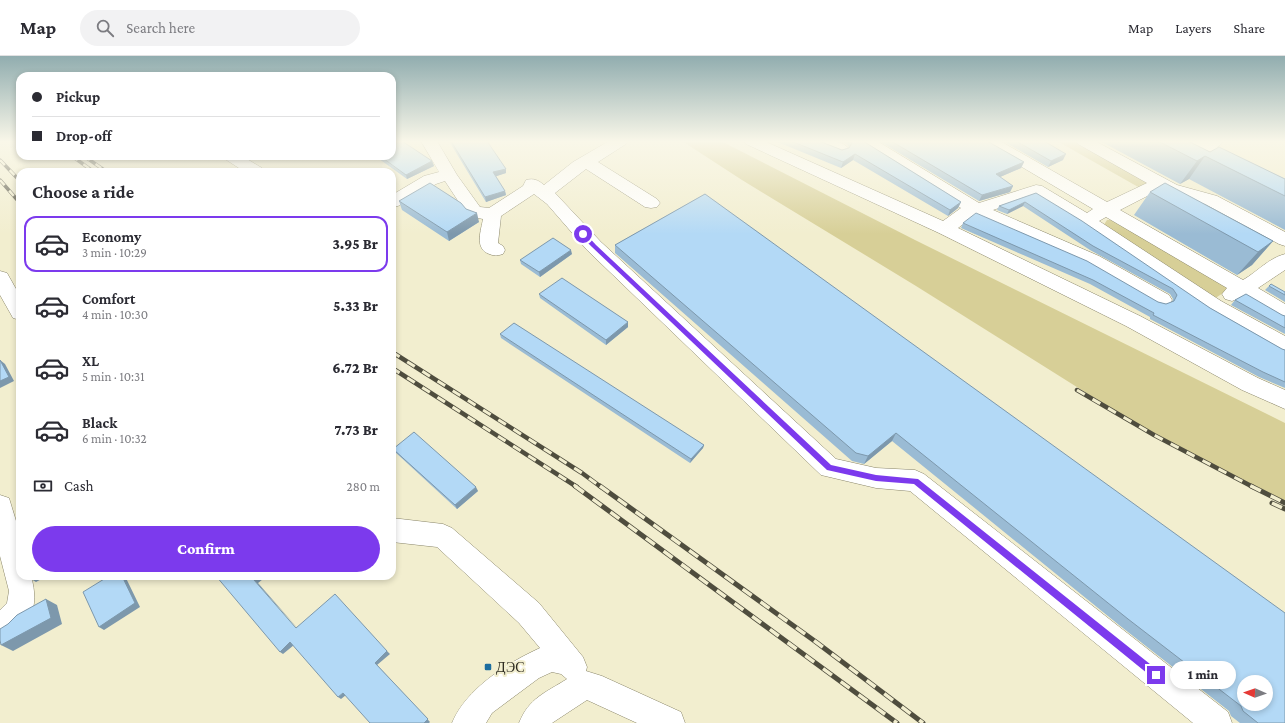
<!DOCTYPE html>
<meta charset="utf-8">
<style>
:root{--surface:#fff;--page:#f2f2f3;--text:#2b2b33;--muted:#7c7c81;--line:#e1e1e2;--accent:#7c3aed}
body{margin:0;font-family:"Crimson Pro",serif;background:var(--page);color:var(--text);height:100vh;display:flex;flex-direction:column;font-size:15px;white-space:nowrap}
*{box-sizing:border-box;margin:0}
p{font-size:13px;color:var(--muted)}
.icon{flex:none;width:22px;height:22px;fill:none;stroke:currentColor;stroke-width:2;stroke-linecap:round;stroke-linejoin:round}
.map{position:relative;flex:1;overflow:hidden}
.details{position:absolute;left:16px;top:112px;width:380px;height:412px;display:flex;flex-direction:column;background:var(--surface);border-radius:12px;box-shadow:0 2px 6px #0003}
.details>*{flex:none}
.hud{position:absolute;left:16px;top:16px;width:380px;height:88px;border-radius:12px;box-shadow:0 2px 6px #0003;display:grid;align-content:center;height:88px;padding:0 16px;background:var(--surface)}
.needle{width:26px;rotate:272deg}
.buttons{position:absolute;left:1237px;top:619px;display:grid;gap:8px}
.buttons a{display:grid;place-items:center;width:36px;height:36px;border-radius:50%;background:var(--surface);box-shadow:0 2px 6px #0003;font-size:20px}
.end{position:absolute;width:18px;height:18px;margin:-9px;border:5px solid #7c3aed;background:#fff;box-shadow:0 0 0 2px #fff}
.from{border-radius:50%}
.bubble{position:absolute;height:28px;border-radius:14px;background:var(--surface);box-shadow:0 2px 6px #0003;font-size:13px;font-weight:800;line-height:28px;text-align:center}
.hud b{display:flex;align-items:center;gap:14px;height:38px;font-size:15px}
.hud b+b{border-top:1px solid var(--line)}
.hud i{width:10px;height:10px;background:var(--text)}
ul{padding:0;list-style:none}
li{display:flex;align-items:center;gap:12px;height:56px;margin:0 8px 6px;padding:0 8px;border:2px solid transparent;border-radius:12px}
li div{flex:1}
li b{display:block;font-size:15px}
li em{font-style:normal;font-weight:800}
li.on{border-color:var(--accent)}
li>.icon{width:36px;height:36px;stroke-width:1.5}
h2{padding:0 16px;font-size:18px;line-height:48px}
.pay{display:flex;align-items:center;gap:10px;height:44px;padding:0 16px;font-size:15px}
.pay p{margin-inline-start:auto}
.cta{display:flex;gap:8px;margin-top:auto;padding:8px 16px}
.cta a{flex:1;height:46px;border-radius:24px;background:var(--accent);color:#fff;font-size:16px;font-weight:800;line-height:46px;text-align:center}
header{display:flex;align-items:center;gap:24px;box-sizing:border-box;height:56px;padding:0 20px;background:var(--surface);border-bottom:1px solid var(--line)}
header strong{font-size:19px}
nav{display:flex;gap:22px;margin-inline-start:auto;font-size:14px}
.search{width:280px;height:36px;background:var(--page);display:flex;align-items:center;gap:10px;box-sizing:border-box;padding:0 14px;border-radius:22px;color:var(--muted);font-size:15px}
.map>svg:first-child{display:block}
</style>
<header>
<strong>Map</strong>
<div class="search"><svg class="icon" aria-label="search" viewBox="0 0 24 24"><circle cx="10" cy="10" r="6"/><path d="M15 15l6 6"/></svg>Search here</div>
<nav><a>Map</a><a>Layers</a><a>Share</a></nav>
</header>
<div class="map">
<svg width="1285" height="667" viewBox="0 0 1285 667">
<rect width="100%" height="100%" fill="#f2eecf"/>
<path fill="#d7cf97" d="M682 85H721L915 184 1285 367V445L1217 412 1123 360 916 230 742 124Z
M1057 85H1080L1152 125 1140 132Z
M1118 163 1232 231 1211 245 1103 170 1107 164Z"/>
<g fill="none" stroke-linecap="round" stroke-linejoin="round">
<defs>
<path id="minor" d="M421 85H437L457 119 480 151 489 152 523 130 526 124C534 122 538 124 544 129L573 106 609 85H628L626 88 598 106 657 143 660 147 657 151 651 152 645 151 586 113 555 137 601 186 836 403 876 412 915 414 924 418 1228 656 1232 667H1193L910 435 876 432 821 419 587 194 547 148 534 138 501 160 498 187 503 190 505 194 503 198C497 200 493 200 487 197 475 191 481 174 483 163L468 160 445 125 436 128 398 150 392 151V139L424 120 439 116Z
M744 85H764L943 165 961 152 860 88 858 85H877L979 147 1036 129 1042 130 1087 157 1093 153 983 88 981 85H1000L1107 146 1147 127 1078 88 1076 85H1095L1177 129 1217 140 1285 176V190L1279 188 1205 148 1165 137 1159 134 1120 154 1243 224C1257 216 1269 202 1285 198V214L1258 232 1285 248V264L1278 262 1242 241 1232 245 1225 243 1222 238 1227 232 1106 161 1099 165 1221 245 1285 280V298L1278 296 1207 255 1080 168 1034 140 993 154 1099 200 1169 239 1172 244 1169 249 1162 251 1155 249 1085 208 974 160 958 172 1140 260 1258 322 1285 334V353L1242 334 1126 270 939 177 746 88Z
M813 85C824 84 842 83 849 93L847 96 841 98 835 96 815 88Z
M1204 85H1223C1218 93 1207 97 1198 94L1196 91Z
M223 100H242L262 112 264 116H245L225 103Z
M0 215 7 217 20 240V264L13 262 0 239Z
M0 439 9 442 20 478V520H31C40 553 31 570 0 583V554L7 547 9 535 0 500Z
M392 462 443 468 452 472 539 547 583 601 587 611 586 615 602 620 681 656 685 667H637L587 644 552 667H519C529 642 545 637 567 623L561 618 552 616 539 622 492 657 486 667H452C466 633 507 607 540 592L519 567 437 491 392 486Z"/>
<path id="major" d="M1184 85H1204L1285 124V136L1279 135 1186 88Z"/>
</defs>
<use href="#minor" stroke="#8a866a" stroke-width="1"/>
<use href="#major" stroke="#8a866a" stroke-width="1"/>
<use href="#minor" fill="#fff" fill-rule="evenodd"/>
<use href="#major" fill="#fff" fill-rule="evenodd"/>
<defs>
<path id="rail-far2" d="M72 100 94 116
M84 100 107 116
M0 104 20 125
M0 124 20 147"/>
<path id="rail-far1" d="M392 296 582 417 601 431
M392 312 577 431
M1077 334 1154 379 1253 431"/>
<path id="rail" d="M575 430 897 667
M600 430 816 586 923 667
M1251 430 1285 447
M1272 447 1285 453"/>
</defs>
<use href="#rail-far2" stroke="#4f4d3e" stroke-width="3.5"/>
<use href="#rail-far1" stroke="#4f4d3e" stroke-width="4.5"/>
<use href="#rail" stroke="#4f4d3e" stroke-width="5"/>
<use href="#rail-far2" stroke="#f2eecf" stroke-width="2.5" stroke-dasharray="7" stroke-linecap="butt"/>
<use href="#rail-far1" stroke="#f2eecf" stroke-width="3" stroke-dasharray="9" stroke-linecap="butt"/>
<use href="#rail" stroke="#f2eecf" stroke-width="3.5" stroke-dasharray="11" stroke-linecap="butt"/>
</g>
<path fill="#9abbd4" d="M449 85H487L506 117 496 120 505 135 506 139 486 146Z
M775 85H819L842 94 849 91 847 88 839 85H863L961 146 958 152 948 160 853 104 841 112Z
M879 85H987L1024 106 1021 112 1000 121 1013 130 1010 136 979 145Z
M1003 85H1044L1063 104 1048 111Z
M1100 85H1188L1210 96 1285 123V174L1189 123 1180 128Z
M375 100H392L432 105 434 110 407 123Z
M1150 136 1273 185 1252 209 1237 219 1134 159Z
M1036 137 1210 252 1282 293 1285 294V332L1259 321 1150 263V261L1090 228 961 172 963 167 1158 246 1166 248 1172 246 1173 243 1170 238 1090 194 1023 150 1007 158 997 154 999 150Z
M705 138 1285 667H1240L1231 660 1229 655 1119 569 892 385 864 408 852 405 615 197V189Z
M399 145 466 153 479 166 449 185 402 154Z
M572 198 540 221 521 208 520 204Z
M1269 230 1285 236V246L1265 234Z
M539 238 628 271 606 289 540 242Z
M1235 244 1285 260V278L1231 249Z
M500 278 704 389 703 392 690 407 501 282Z
M393 393 478 435 457 453 395 396Z"/>
<path fill="#7d98ac" d="M855 98 853 104 841 112 843 106Z
M1066 98 1063 104 1048 111 1051 105Z
M1205 100 1189 123 1180 128 1197 105Z
M432 105 434 110 407 123 406 119Z
M1024 106 1021 112 993 124 996 118Z
M506 113V117L494 121 493 116Z
M1013 130 1010 136 979 145 982 139Z
M505 135 506 139 486 146 485 141Z
M961 146 958 152 948 160 950 154Z
M1025 146 1023 150 1007 158 1009 154Z
M477 157 479 166 449 185 447 176Z
M1273 185 1252 209 1237 219 1258 196Z
M571 194 572 198 540 221 539 216Z
M628 266V271L606 289V284Z
M0 304 5 308 14 325 0 332Z
M394 339 396 343 392 346V340Z
M896 377 892 385 864 408 868 400Z
M704 389 703 392 690 407 691 403Z
M476 431 478 435 457 453 455 449Z
M36 520H47L36 526 31 523Z
M122 520H125L140 551 104 574 99 571Z
M259 520H267L258 527 300 575 254 524Z
M46 543 57 549 62 568 13 595 1 589Z
M290 586 294 589 283 598 280 596Z
M387 595 390 598 377 609 430 666 429 667H424L375 607Z
M343 637 346 639 341 643 338 641Z"/>
<path fill="#b3d9f6" stroke="#7d98ac" fill-rule="evenodd" d="M392 85H402L432 105 406 119 380 100H392Z
M451 85H487L506 113 493 116 505 135 485 141Z
M791 85H819L842 94 849 92 852 87 850 85H863L961 146 950 154 855 98 843 106Z
M891 85H987L1024 106 996 118 1013 130 982 139Z
M1016 85H1044L1066 98 1051 105Z
M1158 85H1188L1210 96 1219 91 1285 123V140L1205 100 1197 105Z
M430 127 461 147 466 153 477 157 447 176 399 145Z
M1165 127 1273 185 1258 196 1150 136Z
M1036 137 1082 165 1210 252 1282 293 1285 294V326L1263 316 1153 259 1154 257 1093 224 963 167 976 157 1087 205 1158 246 1166 248 1174 245 1177 239 1173 233 1093 190 1025 146 1009 154 999 150Z
M705 138 1285 557V667H1258L1243 655 1241 650 1128 563 896 377 868 400 856 397 615 189ZM1244 626H1266V648H1244Z
M553 182 571 194 539 216 520 204Z
M562 222 628 266 606 284 539 238Z
M1271 228 1285 236V239L1269 230Z
M1246 238 1282 259 1285 260V272L1235 244Z
M514 267 704 389 691 403 500 278Z
M0 304 9 321 0 325Z
M414 376 476 431 455 449 393 393Z
M20 484V491L18 485Z
M30 520H36L31 523Z
M109 520H122L135 547 99 571 83 536Z
M216 520H259L254 524 296 572 335 538 387 595 375 607 428 663 424 667H370L343 637 338 641 290 586 280 596Z
M46 543 51 562 1 589 0 584V573L8 568 17 559Z"/>
<linearGradient id="sky" x2="0" y2="1"><stop stop-color="#91adaf"/><stop offset="0.48" stop-color="#f9f7e9"/><stop offset="1" stop-color="#f9f7e9" stop-opacity="0"/></linearGradient>
<rect width="1285" height="178" fill="url(#sky)"/>
<path fill="#7c3aed" d="M581 177H585L596 189 831 409 876 419 918 423 1160 616 1161 619 1160 622 1156 623 1153 622 914 428 876 425 827 414 592 191 581 180Z"/>
<rect fill="#1c6d9f" stroke="#f2eecf" stroke-width="1.5" x="484" y="607" width="8" height="8" rx="2"/>
<g text-anchor="middle" dominant-baseline="central" stroke-width="4" stroke-linejoin="round" paint-order="stroke">
<g font-size="14" fill="#2d2b20" stroke="#f2eecf" text-anchor="start">
<text x="496" y="611">ДЭС</text>
</g>
</g>
</svg>
<div class="buttons">
<a><svg class="needle" viewBox="-14 -14 28 28"><path d="M0-13l5 13h-10z" fill="#e53935"/><path d="M0 13l5-13h-10z" fill="#7c7c81"/></svg></a>
</div>
<i class="end from" style="left:583px;top:178px"></i>
<i class="end" style="left:1156px;top:619px"></i>
<div class="bubble" style="left:1170px;top:605px;width:66px">1 min</div>
<div class="hud">
<b><i class="from"></i>Pickup</b>
<b><i></i>Drop-off</b>
</div>
<section class="details">
<h2>Choose a ride</h2>
<ul>
<li class="on"><svg class="icon" aria-label="car" viewBox="0 0 24 24"><path d="M5 17H2v-5l4-1 3-4h7l3 4 3 1v5h-3M9 17h6M6 11h13"/><circle cx="7" cy="17" r="2"/><circle cx="17" cy="17" r="2"/></svg><div><b>Economy</b><p>3 min · 10:29</p></div><em>3.95 Br</em></li>
<li><svg class="icon" aria-label="car" viewBox="0 0 24 24"><path d="M5 17H2v-5l4-1 3-4h7l3 4 3 1v5h-3M9 17h6M6 11h13"/><circle cx="7" cy="17" r="2"/><circle cx="17" cy="17" r="2"/></svg><div><b>Comfort</b><p>4 min · 10:30</p></div><em>5.33 Br</em></li>
<li><svg class="icon" aria-label="car" viewBox="0 0 24 24"><path d="M5 17H2v-5l4-1 3-4h7l3 4 3 1v5h-3M9 17h6M6 11h13"/><circle cx="7" cy="17" r="2"/><circle cx="17" cy="17" r="2"/></svg><div><b>XL</b><p>5 min · 10:31</p></div><em>6.72 Br</em></li>
<li><svg class="icon" aria-label="car" viewBox="0 0 24 24"><path d="M5 17H2v-5l4-1 3-4h7l3 4 3 1v5h-3M9 17h6M6 11h13"/><circle cx="7" cy="17" r="2"/><circle cx="17" cy="17" r="2"/></svg><div><b>Black</b><p>6 min · 10:32</p></div><em>7.73 Br</em></li>
</ul>
<div class="pay"><svg class="icon" aria-label="cash" viewBox="0 0 24 24"><path d="M3 7h18v10H3z"/><circle cx="12" cy="12" r="2"/></svg>Cash<p>280 m</p></div>
<div class="cta"><a>Confirm</a></div>
</section>
</div>
